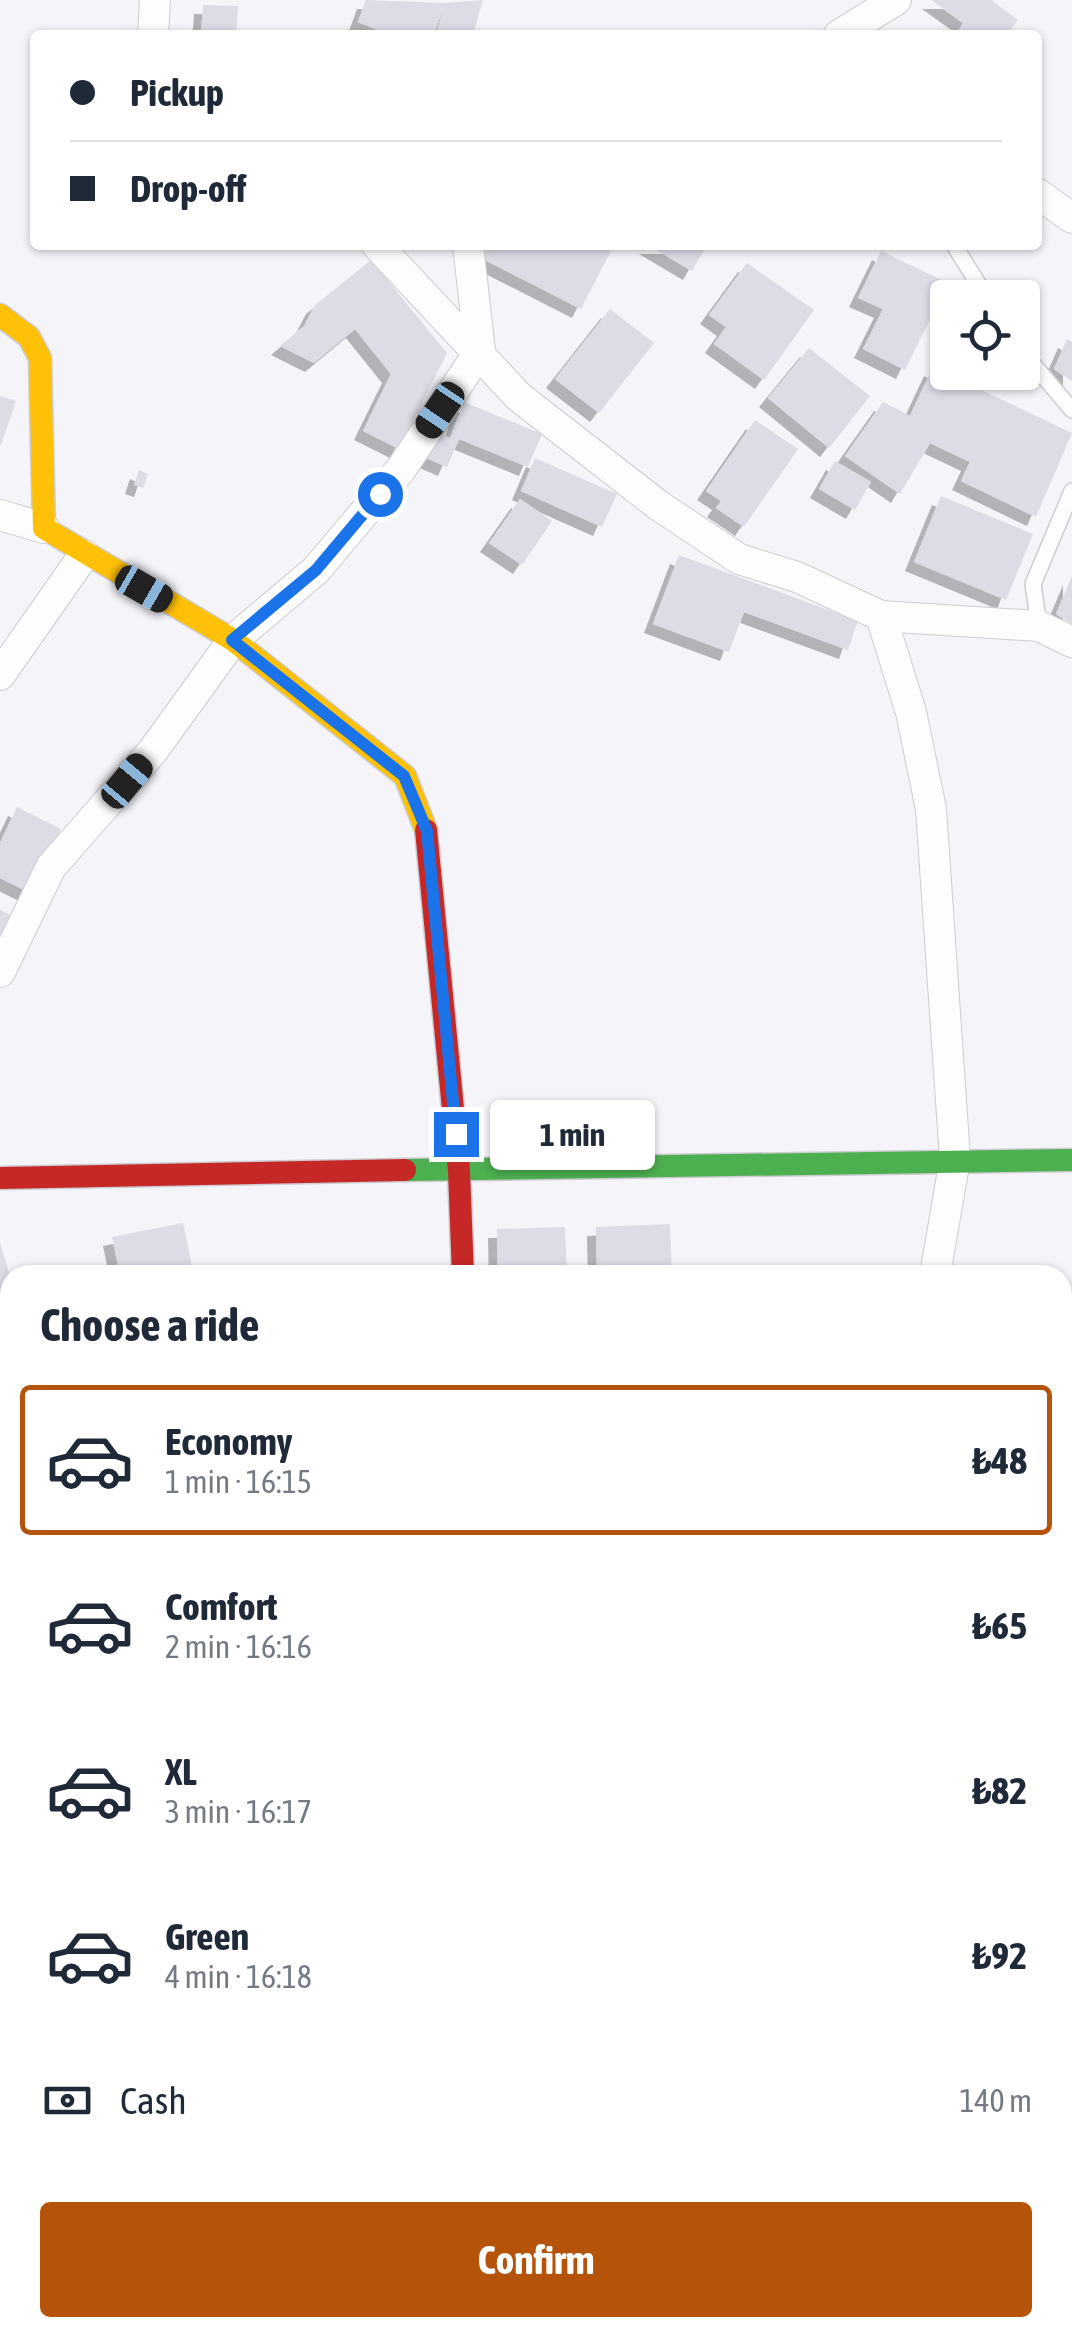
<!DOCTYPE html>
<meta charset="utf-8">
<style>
:root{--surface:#fff;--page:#f6f6f7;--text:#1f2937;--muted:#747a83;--line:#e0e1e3;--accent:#b45309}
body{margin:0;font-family:"Asap Condensed",sans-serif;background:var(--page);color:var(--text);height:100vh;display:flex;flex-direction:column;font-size:38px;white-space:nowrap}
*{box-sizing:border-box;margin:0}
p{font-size:32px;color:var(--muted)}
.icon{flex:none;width:55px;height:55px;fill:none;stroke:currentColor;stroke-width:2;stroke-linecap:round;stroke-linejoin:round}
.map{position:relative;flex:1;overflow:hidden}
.panel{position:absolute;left:0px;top:1265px;width:1072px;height:1072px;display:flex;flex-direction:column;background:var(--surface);border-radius:30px 30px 0 0;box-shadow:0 2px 8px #0004}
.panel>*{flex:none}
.hud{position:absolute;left:30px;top:30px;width:1012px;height:220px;border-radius:10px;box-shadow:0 2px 8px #0004;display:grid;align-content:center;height:220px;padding:0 40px;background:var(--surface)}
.tools{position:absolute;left:930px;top:280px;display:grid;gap:20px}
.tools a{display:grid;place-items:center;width:110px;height:110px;border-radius:10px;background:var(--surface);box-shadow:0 2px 8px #0004;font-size:50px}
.end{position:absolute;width:45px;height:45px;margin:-22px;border:12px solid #1a73e8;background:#fff;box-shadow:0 0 0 5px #fff}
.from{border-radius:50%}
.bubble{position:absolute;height:70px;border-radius:10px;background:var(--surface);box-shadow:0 2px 8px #0004;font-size:32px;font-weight:700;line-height:70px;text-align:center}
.car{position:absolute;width:30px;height:60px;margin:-30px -15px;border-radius:12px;box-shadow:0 0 8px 2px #0007;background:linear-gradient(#222 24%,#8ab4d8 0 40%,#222 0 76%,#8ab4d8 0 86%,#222 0)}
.hud b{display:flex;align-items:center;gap:35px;height:95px;font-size:38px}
.hud b+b{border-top:2px solid var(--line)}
.hud i{width:25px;height:25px;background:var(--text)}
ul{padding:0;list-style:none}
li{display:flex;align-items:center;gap:30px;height:150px;margin:0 20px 15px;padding:0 20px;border:5px solid transparent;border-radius:10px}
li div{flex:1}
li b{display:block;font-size:38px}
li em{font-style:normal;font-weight:700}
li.on{border-color:var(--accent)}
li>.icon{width:90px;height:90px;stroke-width:1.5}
h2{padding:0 40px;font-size:45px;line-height:120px}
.pay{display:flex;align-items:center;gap:25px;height:110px;padding:0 40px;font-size:38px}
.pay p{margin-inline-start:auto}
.button{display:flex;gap:20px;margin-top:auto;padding:20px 40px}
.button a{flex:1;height:115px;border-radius:10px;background:var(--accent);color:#fff;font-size:40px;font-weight:700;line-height:115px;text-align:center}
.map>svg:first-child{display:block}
</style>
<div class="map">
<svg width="1072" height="2336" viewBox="0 0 1072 2336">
<defs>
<filter id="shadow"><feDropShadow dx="-9" dy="9" stdDeviation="0" flood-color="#0004"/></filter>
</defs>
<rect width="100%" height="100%" fill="#f4f4f9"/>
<path fill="#dcdce7" filter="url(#shadow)" d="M366 0 444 3 483 0 473 35 437 33 443 8 434 35H390L358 22Z
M931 0H991L1018 20 1007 35H956L963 23Z
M203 5 238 6 236 35H201Z
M488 245H614L581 309 481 258Z
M648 245H707L692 271Z
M881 251 948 283 905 370 863 349 883 309 858 298Z
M371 260 447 353 399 449 363 431 391 374 355 329 314 363 280 346 304 326 315 305Z
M747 263 814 310 764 380 714 344 726 327 709 315Z
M610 309 654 343 599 413 555 379Z
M1067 339 1072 342V381L1054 369Z
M809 348 870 396 829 448 768 398Z
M933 367 1072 433 1036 517 961 481 970 462 930 443 900 494 845 456 883 402 910 416Z
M0 396 16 401 1 445H0Z
M464 402 542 434 528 467 459 439 447 467 424 457 434 431 450 438Z
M755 420 798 449 744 527 716 508 721 501 706 491Z
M535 458 617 494 602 527 521 491Z
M835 461 871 482 855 510 819 489Z
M139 470 148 474 143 488 134 485Z
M941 496 1033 534 1006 600 914 562Z
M520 499 552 521 522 565 489 543Z
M679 555 858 621 848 650 744 612 729 652 653 624Z
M1072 576V624L1056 614Z
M17 807 61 829 30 893 0 878V843Z
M0 910 11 915 0 939Z
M183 1223 194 1275H120L112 1237Z
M670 1224 672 1275H597L596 1227Z
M565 1227 567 1275H498L497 1229Z
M0 1243 10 1275V1386L0 1387Z
M82 1265 84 1275H28L27 1273Z
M10 1466V1555L4 1556 2 1467Z
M1062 2060 1072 2061V2175L1062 2174Z
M0 2098 10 2099V2281L0 2280Z
M1062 2239 1072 2240V2336H1025L1026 2328H1062Z
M287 2328H371V2336H286Z
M515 2328H576V2336H515Z
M597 2328H660V2336H597Z
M692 2328H748V2333L692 2331Z"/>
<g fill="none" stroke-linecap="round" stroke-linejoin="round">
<defs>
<path id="lane" d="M954 245 987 298
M1022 351 1072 410
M1039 626 1033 584 1072 491"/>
<path id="street" d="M153 35 155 0
M839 35 896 0
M1038 194 1072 218
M377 245 519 397 658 505 739 559 797 577 881 616 1039 626 1072 642
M0 515 44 528
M881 616 911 712 931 809 955 1159 935 1275
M0 675 84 555
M0 972 51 867 152 752 233 640 316 570 401 469 480 351 468 245
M0 1590H10
M1062 1639 1072 1640
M0 1967H10
M1062 1990H1072"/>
<path id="fast" d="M405 1170 1072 1160"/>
<path id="slow" d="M0 315 29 337 40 358 44 528 233 640 405 776 426 830
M429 2328V2336"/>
<path id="jam" d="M426 830 459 1171 463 1275
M0 1178 405 1170"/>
</defs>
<use href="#lane" stroke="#cdcdd1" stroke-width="18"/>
<use href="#street" stroke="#cdcdd1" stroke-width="32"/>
<use href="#fast" stroke="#cdcdd1" stroke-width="25"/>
<use href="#slow" stroke="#cdcdd1" stroke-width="25"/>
<use href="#jam" stroke="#cdcdd1" stroke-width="25"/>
<use href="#lane" stroke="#fdfdfe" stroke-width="15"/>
<use href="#street" stroke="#fdfdfe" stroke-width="30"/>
<use href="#fast" stroke="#4caf50" stroke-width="22"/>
<use href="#slow" stroke="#ffc107" stroke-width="22"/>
<use href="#jam" stroke="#c62828" stroke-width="22"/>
</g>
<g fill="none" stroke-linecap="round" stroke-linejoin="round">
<path stroke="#1a73e8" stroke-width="12" d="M380 494 316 570 232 640 404 776 427 831 456 1134"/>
</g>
</svg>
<div class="tools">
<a><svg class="icon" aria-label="locate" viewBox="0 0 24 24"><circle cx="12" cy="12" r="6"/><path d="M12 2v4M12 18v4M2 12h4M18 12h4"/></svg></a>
</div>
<i class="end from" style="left:380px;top:494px"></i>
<i class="end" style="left:456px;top:1134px"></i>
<div class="bubble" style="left:490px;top:1100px;width:165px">1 min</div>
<i class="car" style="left:440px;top:410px;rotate:214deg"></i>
<i class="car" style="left:144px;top:589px;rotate:120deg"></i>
<i class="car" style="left:127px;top:781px;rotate:40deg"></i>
<div class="hud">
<b><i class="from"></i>Pickup</b>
<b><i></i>Drop-off</b>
</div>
<section class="panel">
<h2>Choose a ride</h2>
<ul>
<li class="on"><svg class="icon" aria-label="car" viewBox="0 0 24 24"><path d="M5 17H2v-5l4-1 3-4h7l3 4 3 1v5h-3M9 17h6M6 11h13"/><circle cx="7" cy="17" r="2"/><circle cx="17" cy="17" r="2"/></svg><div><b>Economy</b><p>1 min · 16:15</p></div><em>₺48</em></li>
<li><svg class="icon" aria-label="car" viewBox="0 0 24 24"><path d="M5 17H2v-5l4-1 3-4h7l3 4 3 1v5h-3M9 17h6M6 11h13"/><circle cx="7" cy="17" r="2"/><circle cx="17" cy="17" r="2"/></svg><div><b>Comfort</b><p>2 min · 16:16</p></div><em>₺65</em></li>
<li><svg class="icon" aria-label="car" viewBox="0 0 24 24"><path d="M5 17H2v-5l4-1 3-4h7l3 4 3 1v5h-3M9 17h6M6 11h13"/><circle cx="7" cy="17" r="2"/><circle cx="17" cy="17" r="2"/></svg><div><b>XL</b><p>3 min · 16:17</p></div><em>₺82</em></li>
<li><svg class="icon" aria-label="car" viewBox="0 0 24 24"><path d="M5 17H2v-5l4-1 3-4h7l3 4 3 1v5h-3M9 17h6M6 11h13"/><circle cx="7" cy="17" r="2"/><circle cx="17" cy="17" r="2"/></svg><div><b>Green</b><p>4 min · 16:18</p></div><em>₺92</em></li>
</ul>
<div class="pay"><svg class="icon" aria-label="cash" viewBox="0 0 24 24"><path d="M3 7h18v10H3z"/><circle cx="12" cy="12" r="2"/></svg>Cash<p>140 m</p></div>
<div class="button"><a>Confirm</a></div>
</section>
</div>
